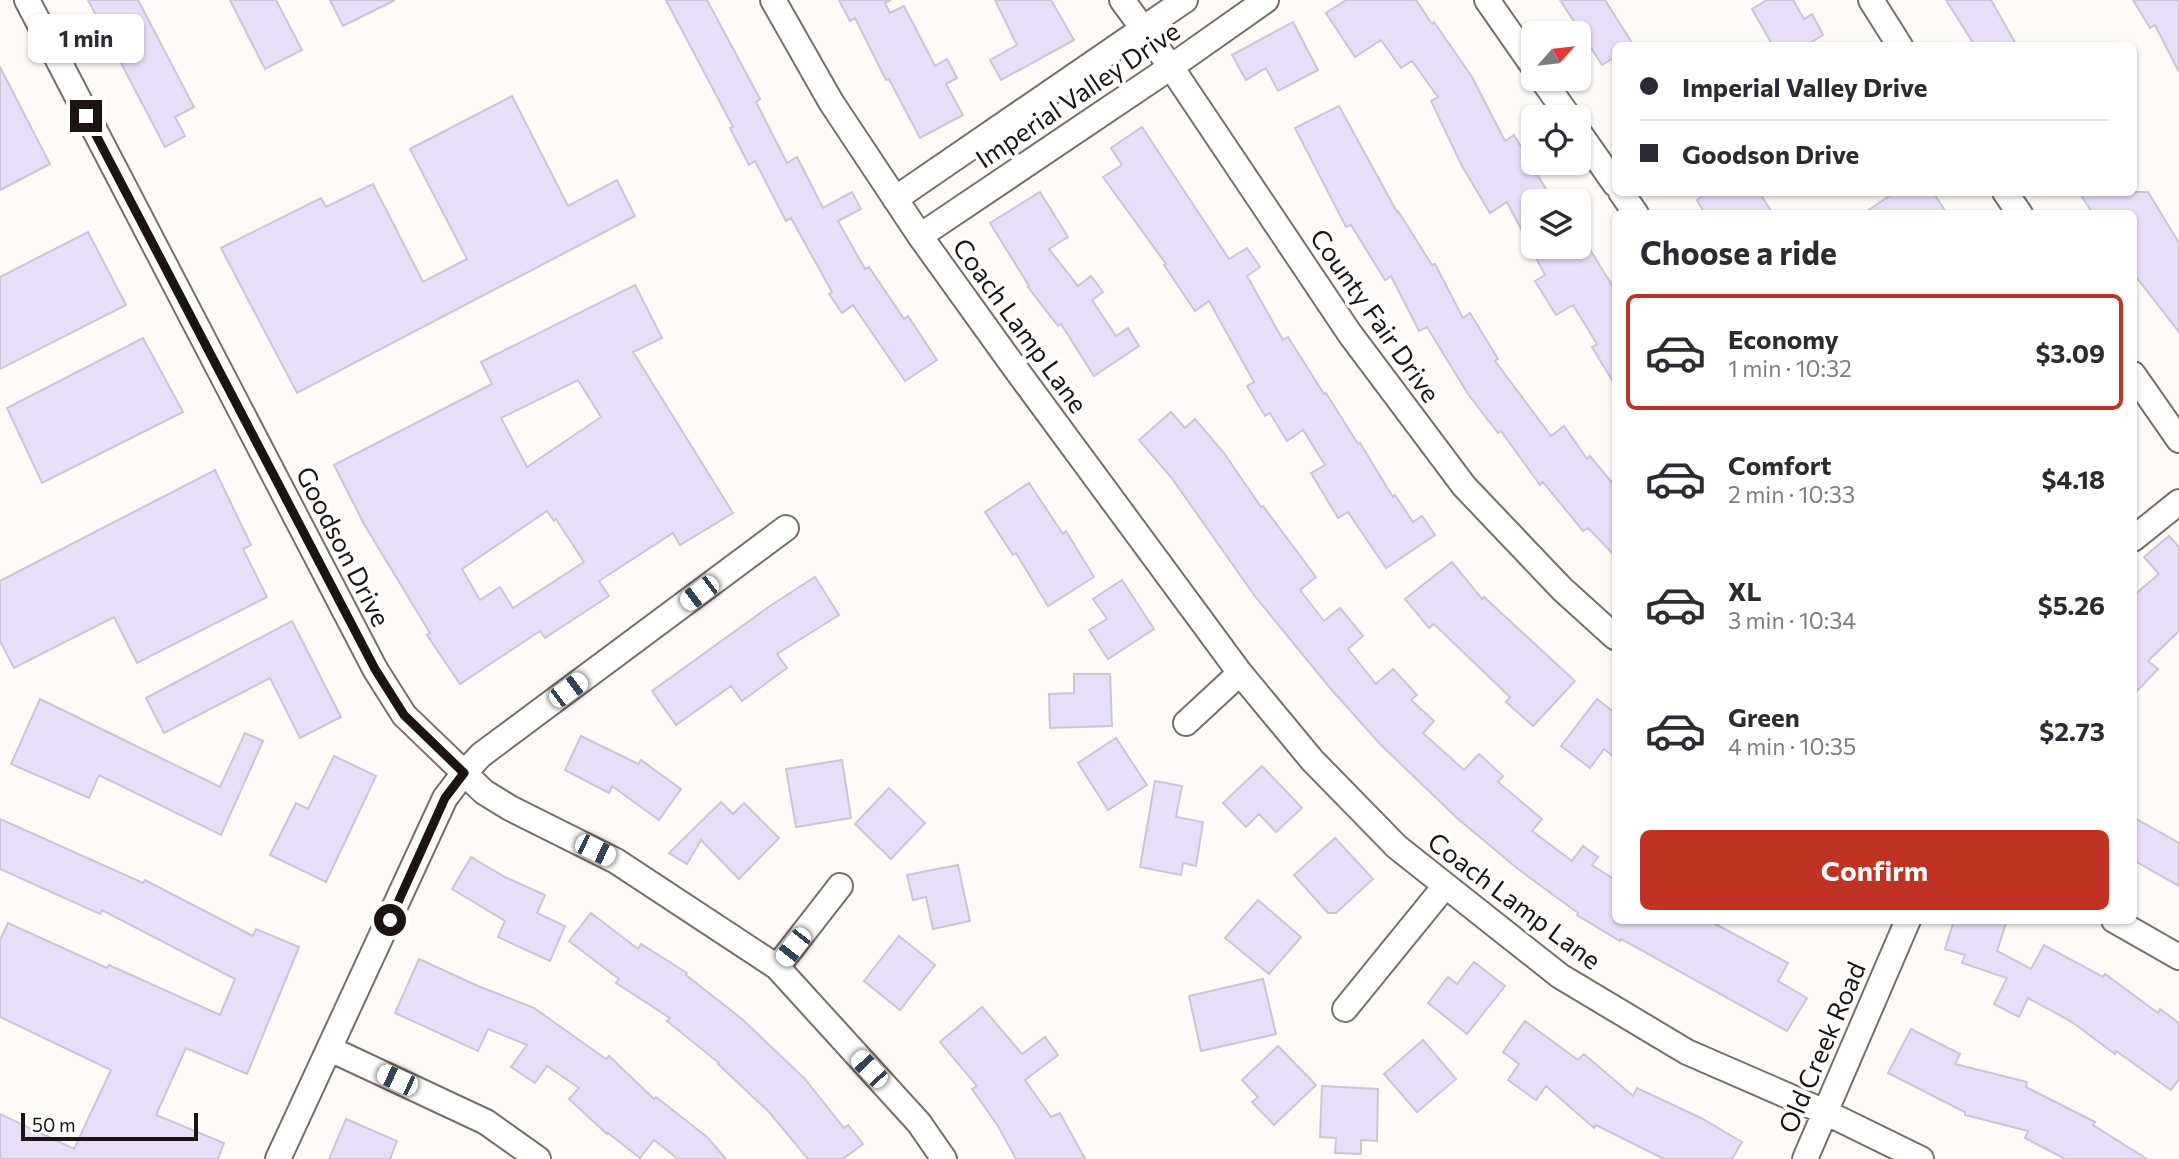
<!DOCTYPE html>
<meta charset="utf-8">
<style>
:root{--surface:#fff;--page:#f2f2f3;--text:#2b2b33;--muted:#7c7c81;--line:#e1e1e2;--accent:#c03324}
body{margin:0;font-family:Commissioner,sans-serif;background:var(--page);color:var(--text);height:100vh;display:flex;flex-direction:column;font-size:26px;white-space:nowrap}
*{box-sizing:border-box;margin:0}
p{font-size:23px;color:var(--muted)}
.icon{flex:none;width:38px;height:38px;fill:none;stroke:currentColor;stroke-width:2;stroke-linecap:round;stroke-linejoin:round}
.map{position:relative;flex:1;overflow:hidden}
.sheet{position:absolute;left:1612px;top:210px;width:525px;height:714px;display:flex;flex-direction:column;background:var(--surface);border-radius:10px;box-shadow:0 2px 5px #0004}
.sheet>*{flex:none}
.top-card{position:absolute;left:1612px;top:42px;width:525px;height:154px;border-radius:10px;box-shadow:0 2px 5px #0004;display:grid;align-content:center;height:154px;padding:0 28px;background:var(--surface)}
.needle{width:46px;rotate:63deg}
.buttons{position:absolute;left:1521px;top:21px;display:grid;gap:14px}
.buttons a{display:grid;place-items:center;width:70px;height:70px;border-radius:10px;background:var(--surface);box-shadow:0 2px 5px #0004;font-size:35px}
.scale{position:absolute;left:21px;bottom:18px;width:177px;box-sizing:border-box;padding-left:7px;border:4px solid #1b1412;border-top:0;font-size:19px;line-height:24px;white-space:nowrap;color:#1b1412;-webkit-text-stroke:5px #fff;paint-order:stroke}
.end{position:absolute;width:32px;height:32px;margin:-16px;border:9px solid #1b1412;background:#fff;box-shadow:0 0 0 4px #fff}
.from{border-radius:50%}
.bubble{position:absolute;height:49px;border-radius:10px;background:var(--surface);box-shadow:0 2px 5px #0004;font-size:23px;font-weight:700;line-height:49px;text-align:center}
.car{position:absolute;width:21px;height:42px;margin:-21px -10px;border-radius:9px;box-shadow:0 0 5px 2px #0007;background:linear-gradient(#fff 24%,#345 0 40%,#fff 0 76%,#345 0 86%,#fff 0)}
.top-card b{display:flex;align-items:center;gap:24px;height:66px;font-size:26px}
.top-card b+b{border-top:2px solid var(--line)}
.top-card i{width:18px;height:18px;background:var(--text)}
ul{padding:0;list-style:none}
li{display:flex;align-items:center;gap:21px;height:116px;margin:0 14px 10px;padding:0 14px;border:4px solid transparent;border-radius:10px}
li div{flex:1}
li b{display:block;font-size:26px}
li em{font-style:normal;font-weight:700}
li.selected{border-color:var(--accent)}
li>.icon{width:63px;height:63px;stroke-width:1.5}
h2{padding:0 28px;font-size:32px;line-height:84px}
.cta{display:flex;gap:14px;margin-top:auto;padding:14px 28px}
.cta a{flex:1;height:80px;border-radius:10px;background:var(--accent);color:#fff;font-size:28px;font-weight:700;line-height:80px;text-align:center}
.map>svg:first-child{display:block}
</style>
<div class="map">
<svg width="2179" height="1159" viewBox="0 0 2179 1159">
<rect width="100%" height="100%" fill="#fdfaf8"/>
<path fill="#e8def7" stroke="#cbc5d5" stroke-width="2" fill-rule="evenodd" d="M88 0H138L194 107 175 117 185 136 165 147Z
M230 0H276L302 50 265 69Z
M330 0H395L343 26Z
M666 0H707L760 99 756 102 787 163 797 157 823 208 852 192 861 209 838 221 865 269 869 267 904 319 908 316 937 360 905 381 853 305 842 313 829 294 832 292 791 218 786 221 755 161 749 165 730 128 733 127Z
M839 0H891L885 3 890 13 904 6 935 66 947 59 957 78 946 84 963 115 920 138 889 79 886 80 855 18 850 21Z
M995 0H1051L1074 40 1001 80 990 60 1017 45Z
M1346 0H1416L1432 24 1434 22 1472 77 1505 141 1514 135 1553 201H1533V247H1581V235L1615 290V385L1592 347 1597 344 1573 305 1556 315 1535 281 1545 275 1507 202 1490 213 1462 166 1431 101 1438 97 1412 61 1401 68 1381 40 1355 57 1326 13Z
M1560 0H1605L1634 46H1615V57L1602 65Z
M1767 0H1793L1804 19 1812 14 1823 35 1805 46H1773L1752 9Z
M1946 0H1991L2017 46H1975Z
M2133 0H2179V72L2155 25 2150 28Z
M1293 22 1318 70 1278 91 1266 68 1246 80 1232 55Z
M0 67 50 164 0 190Z
M512 96 568 206 617 180 635 216 297 393 221 248 321 198 326 207 373 184 423 282 467 259 410 149Z
M1339 106 1397 212 1398 211 1432 265 1435 264 1463 318 1470 313 1498 359 1495 361 1551 436 1564 426 1587 459 1590 456 1615 486V556L1588 528 1583 531 1543 482 1540 485 1501 431 1498 433 1468 394 1427 327 1419 331 1391 276 1385 280 1351 225 1346 227 1295 128Z
M1142 127 1229 259 1247 248 1260 267 1247 276 1283 340 1288 337 1324 394 1326 393 1358 444 1360 443 1393 497 1395 495 1413 522 1422 516 1435 535 1386 568 1348 512 1338 518 1311 473 1325 465 1303 430 1287 441 1270 413 1265 416 1247 386 1254 382 1209 301 1195 311 1164 265 1166 264 1103 177 1122 165 1111 148Z
M1040 192 1068 237 1049 249 1078 286 1091 276 1103 292 1092 300 1116 336 1128 328 1139 346 1094 376 1061 324 1058 326 1028 287 1029 286 990 223Z
M1708 192H1759L1773 214H1705L1697 200Z
M1895 192H1933L1947 214H1863Z
M2079 192H2148L2179 243V332L2133 273V214H2093Z
M88 232 126 305 0 369V277Z
M635 285 662 338 633 352 733 513 680 545 673 533 599 581 609 596 545 638 540 631 460 684 427 635 430 633 364 524 334 465 492 384 481 362ZM578 380 601 417 527 467 501 418ZM547 511 554 521 556 519 584 562 513 608 500 587 480 600 462 569Z
M143 338 183 412 42 483 7 408Z
M1171 412 1185 428 1195 419 1224 453 1261 507 1263 506 1316 577 1300 590 1324 621 1340 608 1363 636 1348 649 1376 684 1393 669 1417 695 1411 700 1434 721 1423 733 1464 770 1479 754 1503 776 1498 782 1542 819 1532 831 1572 861 1583 846 1598 857 1592 865 1615 880V920H1708L1788 963 1778 981 1807 998 1787 1031 1621 939 1620 941 1577 915 1578 913 1518 869 1457 818 1381 745 1330 688 1254 595 1171 477 1139 440Z
M215 470 251 545 243 549 267 597 137 663 114 617 14 668 0 641V581Z
M1029 483 1063 534 1066 531 1094 577 1048 606 1016 553 1013 555 985 512Z
M2169 536 2179 547V631L2148 661 2158 669 2133 695V596L2159 574 2144 557Z
M1452 562 1482 599 1484 597 1575 681 1533 726 1506 702 1510 697 1434 624 1429 628 1405 599Z
M815 577 839 615 777 654 787 668 742 701 731 686 676 725 652 691 767 608Z
M1122 580 1154 629 1108 659 1089 630 1107 619 1093 599Z
M292 621 341 717 300 738 270 678 164 733 146 698Z
M1074 674H1110L1112 726 1050 728 1049 694 1074 693Z
M40 699 220 787 245 733 263 741 221 835 99 775 89 798 11 764Z
M1597 699 1615 713V758L1604 749 1590 768 1561 746Z
M581 736 638 764 641 760 681 789 659 820 612 786 609 793 565 770Z
M1116 738 1147 785 1108 810 1078 763Z
M334 756 376 776 326 882 270 855 296 803 308 809Z
M842 760 851 818 796 827 786 769Z
M1262 766 1302 808 1276 832 1259 814 1246 827 1223 803Z
M1155 781 1182 786 1176 817 1203 822 1196 866 1183 863 1181 875 1140 867Z
M889 788 925 823 891 859 855 824Z
M721 802 733 814 744 803 779 838 739 879 701 840 687 864 669 853Z
M2133 817 2179 843V886L2133 860Z
M0 819 143 883 145 880 253 936 256 929 299 947 247 1074 186 1048 156 1115 224 1143 218 1159H0V1114L74 1149 111 1070 0 1017V940L8 923 107 968 109 965 220 1015 235 979 102 910 100 914 0 869Z
M1335 838 1373 879 1336 913H1328L1294 875Z
M471 857 505 877 545 895 537 913 565 926 550 961 498 937 505 921 452 889Z
M958 865 970 921 933 929 926 897 913 900 907 875Z
M1258 900 1301 937 1269 974 1225 938Z
M591 913 638 949 641 944 687 973 686 975 742 1019 804 1078 844 1128 848 1125 863 1144 843 1159H808L769 1112 718 1064 719 1063 667 1021 670 1018 616 983 619 979 569 941Z
M1954 920H2007L1997 951 2031 969 2044 945 2103 977 2105 974 2158 1013 2160 1009 2179 1023V1079L2171 1090 2116 1051 2115 1054 2072 1022 2028 998 2019 1017 1994 1004 2007 978 1962 963 1965 955 1945 949Z
M899 936 935 965 900 1010 864 981Z
M419 959 478 986 534 1008 606 1059 609 1056 654 1099 656 1097 707 1137 726 1159H678L654 1140 640 1158 608 1133 607 1134 569 1099 579 1088 547 1066 535 1083 511 1067 527 1045 488 1029 478 1051 395 1013Z
M1474 962 1505 986 1467 1034 1428 1003 1448 977 1457 984Z
M1263 979 1276 1034 1201 1051 1189 996Z
M982 1007 1022 1054 1045 1037 1058 1055 1025 1080 1051 1117 1060 1113 1085 1159H1016L998 1126 972 1089 977 1086 940 1042Z
M1525 1021 1578 1060 1584 1054 1633 1096 1637 1088 1701 1118 1742 1142 1732 1159H1664L1596 1125 1594 1128 1546 1086 1536 1100 1508 1080 1519 1064 1503 1052Z
M1911 1029 1960 1054 1955 1064 2027 1082 2026 1087 2095 1122 2093 1125 2147 1159H2065L2025 1138 2028 1131 1965 1115V1112L1888 1073Z
M1423 1040 1456 1079 1417 1112 1384 1074Z
M1278 1046 1316 1085 1274 1125 1252 1102 1258 1097 1242 1080Z
M1322 1086 1378 1089 1377 1141 1361 1140V1154L1335 1153 1336 1138 1320 1137Z
M346 1119 397 1141 390 1159H329Z"/>
<g fill="none" stroke-linecap="round" stroke-linejoin="round">
<defs>
<path id="minor" d="M27 0 375 669 404 715 484 792 510 808 616 861 777 967 919 1123 944 1159
M773 0 831 102 920 236 1015 368 1240 673 1312 760 1397 847 1560 976 1687 1052 1825 1112 1921 1159
M1122 0 1171 67 1350 334 1464 486 1562 589 1615 637
M1487 0 1533 66
M1871 0 1900 46
M1542 79 1569 117
M1578 131 1615 184
M1621 192 1636 214
M2005 192 2020 214
M895 199 1185 0
M920 236 1171 67 1266 0
M2133 374 2179 440
M2133 539 2179 502
M1186 723 1240 673
M2114 920 2179 957
M777 967 840 886
M1345 1009 1445 886
M330 1049 486 1122 538 1159
M278 1159 445 798 464 773 481 755 786 528
M1805 1159 1908 920"/>
</defs>
<use href="#minor" stroke="#7e6d66" stroke-width="28"/>
<use href="#minor" stroke="#fff" stroke-width="24"/>
</g>
<g fill="none" stroke-linecap="round" stroke-linejoin="round">
<path stroke="#1b1412" stroke-width="9" d="M86 116 375 669 404 715 464 773 445 798 390 920"/>
</g>
<g text-anchor="middle" dominant-baseline="central" stroke-width="7" stroke-linejoin="round" paint-order="stroke">
<g font-size="26" fill="#1b1412" stroke="#fff">
<text transform="translate(1077 94) rotate(-34)">Imperial Valley Drive</text>
<text transform="translate(1376 315) rotate(55)">County Fair Drive</text>
<text transform="translate(1021 325) rotate(54)">Coach Lamp Lane</text>
<text transform="translate(344 546) rotate(63)">Goodson Drive</text>
<text transform="translate(1515 900) rotate(37)">Coach Lamp Lane</text>
<text transform="translate(1821 1047) rotate(-67)">Old Creek Road</text>
</g>
</g>
</svg>
<div class="buttons">
<a><svg class="needle" viewBox="-14 -14 28 28"><path d="M0-13l5 13h-10z" fill="#e53935"/><path d="M0 13l5-13h-10z" fill="#7c7c81"/></svg></a>
<a><svg class="icon" aria-label="locate" viewBox="0 0 24 24"><circle cx="12" cy="12" r="6"/><path d="M12 2v4M12 18v4M2 12h4M18 12h4"/></svg></a>
<a><svg class="icon" aria-label="layers" viewBox="0 0 24 24"><path d="M12 4l9 5-9 5-9-5zM3 14l9 5 9-5"/></svg></a>
</div>
<div class="scale">50 m</div>
<i class="end from" style="left:390px;top:920px"></i>
<i class="end" style="left:86px;top:116px"></i>
<div class="bubble" style="left:28px;top:14px;width:116px">1 min</div>
<i class="car" style="left:699px;top:593px;rotate:233deg"></i>
<i class="car" style="left:568px;top:690px;rotate:53deg"></i>
<i class="car" style="left:595px;top:850px;rotate:116deg"></i>
<i class="car" style="left:793px;top:947px;rotate:218deg"></i>
<i class="car" style="left:869px;top:1069px;rotate:317deg"></i>
<i class="car" style="left:397px;top:1080px;rotate:295deg"></i>
<div class="top-card">
<b><i class="from"></i>Imperial Valley Drive</b>
<b><i></i>Goodson Drive</b>
</div>
<section class="sheet">
<h2>Choose a ride</h2>
<ul>
<li class="selected"><svg class="icon" aria-label="car" viewBox="0 0 24 24"><path d="M5 17H2v-5l4-1 3-4h7l3 4 3 1v5h-3M9 17h6M6 11h13"/><circle cx="7" cy="17" r="2"/><circle cx="17" cy="17" r="2"/></svg><div><b>Economy</b><p>1 min · 10:32</p></div><em>$3.09</em></li>
<li><svg class="icon" aria-label="car" viewBox="0 0 24 24"><path d="M5 17H2v-5l4-1 3-4h7l3 4 3 1v5h-3M9 17h6M6 11h13"/><circle cx="7" cy="17" r="2"/><circle cx="17" cy="17" r="2"/></svg><div><b>Comfort</b><p>2 min · 10:33</p></div><em>$4.18</em></li>
<li><svg class="icon" aria-label="car" viewBox="0 0 24 24"><path d="M5 17H2v-5l4-1 3-4h7l3 4 3 1v5h-3M9 17h6M6 11h13"/><circle cx="7" cy="17" r="2"/><circle cx="17" cy="17" r="2"/></svg><div><b>XL</b><p>3 min · 10:34</p></div><em>$5.26</em></li>
<li><svg class="icon" aria-label="car" viewBox="0 0 24 24"><path d="M5 17H2v-5l4-1 3-4h7l3 4 3 1v5h-3M9 17h6M6 11h13"/><circle cx="7" cy="17" r="2"/><circle cx="17" cy="17" r="2"/></svg><div><b>Green</b><p>4 min · 10:35</p></div><em>$2.73</em></li>
</ul>
<div class="cta"><a>Confirm</a></div>
</section>
</div>
